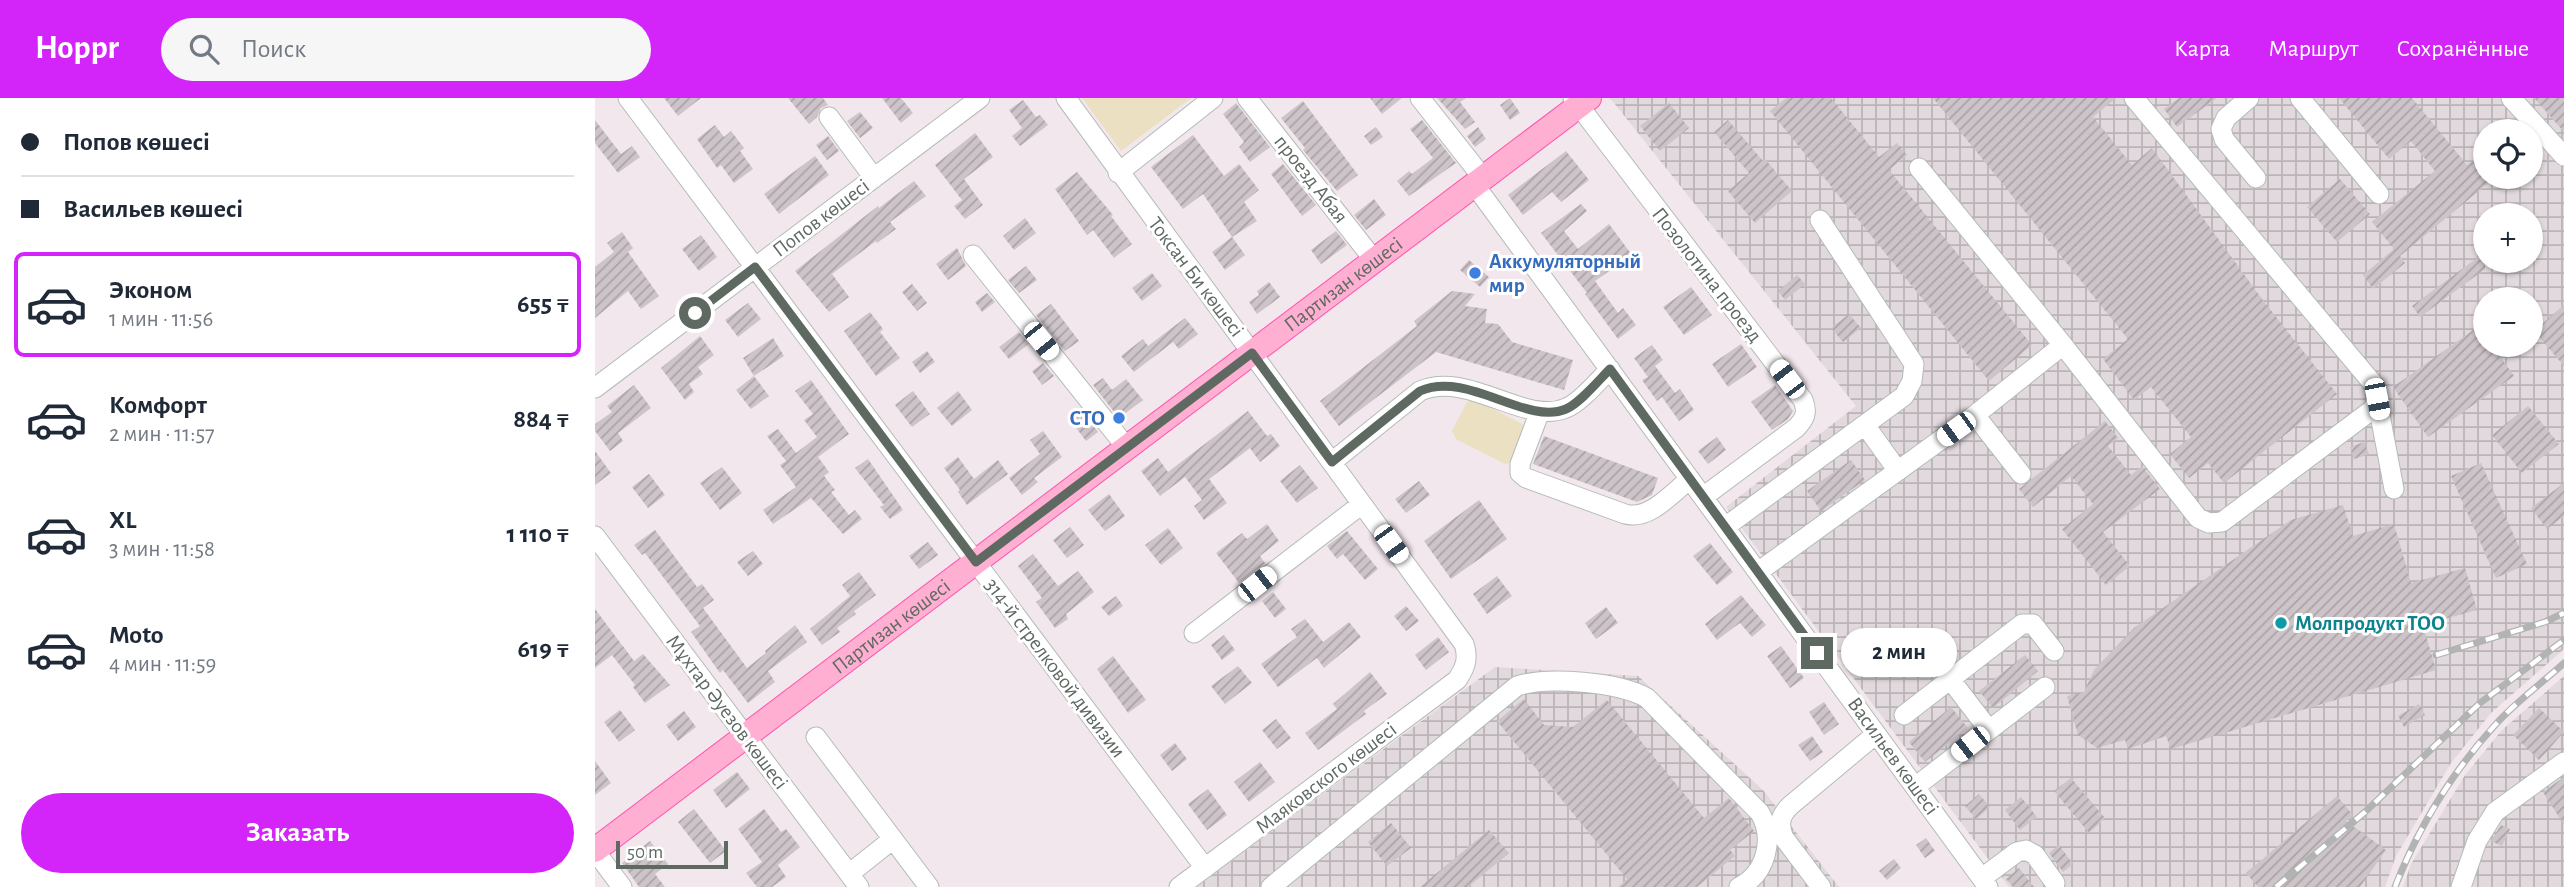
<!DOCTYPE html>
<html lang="ru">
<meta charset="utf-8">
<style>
:root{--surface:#fff;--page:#f6f6f7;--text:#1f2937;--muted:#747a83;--line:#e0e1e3;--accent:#d325fa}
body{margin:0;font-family:"Alegreya Sans",sans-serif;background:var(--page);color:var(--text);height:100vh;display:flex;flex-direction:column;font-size:26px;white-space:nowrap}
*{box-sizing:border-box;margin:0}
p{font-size:23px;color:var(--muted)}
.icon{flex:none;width:38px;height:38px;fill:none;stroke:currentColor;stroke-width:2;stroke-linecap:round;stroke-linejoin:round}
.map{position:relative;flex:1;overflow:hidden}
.details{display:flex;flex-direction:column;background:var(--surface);width:595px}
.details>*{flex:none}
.top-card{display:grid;align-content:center;height:154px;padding:0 21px;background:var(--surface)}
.controls{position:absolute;left:1878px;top:21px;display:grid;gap:14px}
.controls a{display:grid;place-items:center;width:70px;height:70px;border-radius:50%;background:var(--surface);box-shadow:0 2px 5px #0004;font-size:35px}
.scale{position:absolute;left:21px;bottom:18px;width:112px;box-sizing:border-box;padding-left:7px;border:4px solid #5e6961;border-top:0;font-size:19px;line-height:24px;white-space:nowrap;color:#5e6961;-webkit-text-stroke:5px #fff;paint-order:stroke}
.end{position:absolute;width:32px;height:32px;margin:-16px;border:9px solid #5e6961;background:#fff;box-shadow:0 0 0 4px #fff}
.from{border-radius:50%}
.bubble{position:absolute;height:49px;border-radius:24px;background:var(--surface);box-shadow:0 2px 5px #0004;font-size:23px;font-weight:700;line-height:49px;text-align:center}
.car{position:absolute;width:21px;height:42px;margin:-21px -10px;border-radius:9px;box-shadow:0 0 5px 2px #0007;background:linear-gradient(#fff 24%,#345 0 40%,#fff 0 76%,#345 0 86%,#fff 0)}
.top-card b{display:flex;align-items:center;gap:24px;height:66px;font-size:26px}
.top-card b+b{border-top:2px solid var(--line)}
.top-card i{width:18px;height:18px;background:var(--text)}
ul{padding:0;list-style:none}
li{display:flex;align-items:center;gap:21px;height:105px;margin:0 14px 10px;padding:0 7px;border:4px solid transparent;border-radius:10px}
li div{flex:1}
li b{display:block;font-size:26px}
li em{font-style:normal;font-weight:700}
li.active{border-color:var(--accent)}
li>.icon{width:63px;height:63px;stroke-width:1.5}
.button{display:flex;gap:14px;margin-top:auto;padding:14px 21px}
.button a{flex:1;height:80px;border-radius:42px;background:var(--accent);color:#fff;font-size:28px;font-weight:700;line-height:80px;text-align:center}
header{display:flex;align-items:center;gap:42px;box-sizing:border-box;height:98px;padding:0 35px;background:var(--accent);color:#fff}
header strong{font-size:33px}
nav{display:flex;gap:38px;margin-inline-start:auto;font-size:24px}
.search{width:490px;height:63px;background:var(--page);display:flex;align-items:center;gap:18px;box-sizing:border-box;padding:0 24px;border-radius:38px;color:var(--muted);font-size:26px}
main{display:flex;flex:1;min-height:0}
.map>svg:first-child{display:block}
</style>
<header>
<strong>Hoppr</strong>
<div class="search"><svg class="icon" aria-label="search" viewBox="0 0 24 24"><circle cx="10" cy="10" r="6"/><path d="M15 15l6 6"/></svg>Поиск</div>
<nav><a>Карта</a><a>Маршрут</a><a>Сохранённые</a></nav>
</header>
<main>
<section class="details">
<div class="top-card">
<b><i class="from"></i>Попов көшесі</b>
<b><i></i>Васильев көшесі</b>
</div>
<ul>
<li class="active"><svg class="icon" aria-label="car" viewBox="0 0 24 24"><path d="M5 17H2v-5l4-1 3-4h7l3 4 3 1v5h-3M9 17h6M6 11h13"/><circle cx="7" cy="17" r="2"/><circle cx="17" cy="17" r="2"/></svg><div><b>Эконом</b><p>1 мин · 11:56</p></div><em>655 ₸</em></li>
<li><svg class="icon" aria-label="car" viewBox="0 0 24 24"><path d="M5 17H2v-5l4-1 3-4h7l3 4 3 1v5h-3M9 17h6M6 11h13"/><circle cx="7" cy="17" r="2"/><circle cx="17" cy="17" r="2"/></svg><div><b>Комфорт</b><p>2 мин · 11:57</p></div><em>884 ₸</em></li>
<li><svg class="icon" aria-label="car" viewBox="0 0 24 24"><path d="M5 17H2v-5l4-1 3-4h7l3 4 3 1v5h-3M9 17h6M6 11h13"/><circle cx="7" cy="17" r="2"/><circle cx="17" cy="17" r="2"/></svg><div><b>XL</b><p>3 мин · 11:58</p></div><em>1 110 ₸</em></li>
<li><svg class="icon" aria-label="car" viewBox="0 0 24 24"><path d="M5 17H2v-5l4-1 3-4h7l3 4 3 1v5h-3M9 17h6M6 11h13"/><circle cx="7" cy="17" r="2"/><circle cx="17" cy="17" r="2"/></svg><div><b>Moto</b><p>4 мин · 11:59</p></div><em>619 ₸</em></li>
</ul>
<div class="button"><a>Заказать</a></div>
</section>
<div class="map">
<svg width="1969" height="789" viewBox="0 0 1969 789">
<defs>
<pattern id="industrial-grid" width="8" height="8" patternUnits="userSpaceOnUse" patternTransform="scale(1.75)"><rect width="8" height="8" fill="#e1d9dd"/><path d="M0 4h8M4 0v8" fill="none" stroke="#bab4b7"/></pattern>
<pattern id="building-hatch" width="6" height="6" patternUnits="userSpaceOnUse" patternTransform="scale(1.75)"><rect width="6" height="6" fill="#cdc4c9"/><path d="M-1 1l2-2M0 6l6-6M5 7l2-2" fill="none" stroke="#aaa3a7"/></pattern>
</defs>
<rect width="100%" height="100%" fill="#f2e7ec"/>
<path fill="url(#industrial-grid)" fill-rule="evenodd" d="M1015 0H1969V551L1896 615 1856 665 1801 758 1790 789H1414L1131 409 1261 308ZM1890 33H1936V79H1890ZM1890 117H1936V163H1890ZM1890 201H1936V247H1890Z
M900 569 1043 578 1168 692 1244 789H601Z
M1969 578V789H1808L1816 766 1870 677 1907 632Z"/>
<path fill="#ebe0c2" d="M487 0H596L526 53Z
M879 301 931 328 918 364 910 366 861 341 857 333 872 304Z"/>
<path fill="url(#building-hatch)" d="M69 0H106L83 18Z
M193 0H228L233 7 226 10 222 19 214 26Z
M287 0H306L318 15 306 25Z
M775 0H807L787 16Z
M842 0H871L865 4 880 24 870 31Z
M915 0 925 15 915 22 905 7Z
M1191 0H1236L1284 59 1302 45 1312 57 1294 72 1437 247 1394 283 1175 13Z
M1338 0H1521L1498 19 1537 67 1557 50 1667 201 1742 296 1629 385 1613 365 1594 380 1575 356 1596 339 1556 289 1539 302 1508 261 1533 241Z
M1584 0H1622L1582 29 1569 11Z
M1744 0H1817L1872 67 1880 61 1890 73V79H1895L1897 82 1805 158 1810 165 1778 191 1768 177 1799 151 1777 124 1840 73 1816 43 1794 61Z
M1939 0H1969V34Z
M428 2 441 19 445 17 453 27 425 48 417 38 427 30 414 12Z
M708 3 763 77 742 93 708 52 710 50 686 20Z
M641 5 675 49 655 64 644 49 649 44 628 16Z
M1074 5 1094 30 1065 53 1045 28Z
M265 14 278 30 265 40 252 23Z
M0 22 26 56 37 48 45 59 23 75 0 45Z
M827 22 861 65 814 98 802 83 814 73 817 76 838 60 815 31Z
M1133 22 1168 63 1170 61 1197 93 1160 125 1133 93 1154 75 1119 34Z
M120 27 129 39 136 33 149 50 145 53 158 71 139 85 126 67 122 70 102 41Z
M781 29 788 39 776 47 769 38Z
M883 29 891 41 880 49 872 38Z
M380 35 398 59 369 81 388 107 370 121 359 108 367 102 340 67Z
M598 37 629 78 644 66 664 92 649 104 662 123 637 139 608 96 588 111 556 69Z
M233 38 244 53 232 62 221 47Z
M971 53 994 82 966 104 957 94 928 117 913 97Z
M220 58 234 77 184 116 169 96Z
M688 66 721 107 707 118 676 76Z
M482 74 518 117 516 118 537 146 519 160 498 132 492 137 460 91Z
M1745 81 1775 116 1742 144 1712 109Z
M319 83 331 98 295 124 301 131 282 145 281 143 237 176 254 199 234 214 200 173 283 108 284 110Z
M779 101 791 117 771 132 759 117Z
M986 106 992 113 969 133 983 151 1014 126 1037 157 1000 183 1023 215 1028 210 1041 227 1023 241 990 196 992 195 946 135Z
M430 120 441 135 419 152 408 138Z
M741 133 752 147 726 166 716 152Z
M27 134 38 150 33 154 64 198 46 211 33 193 0 220V169L19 154 12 145Z
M106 137 122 159 104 173 87 151Z
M637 139 650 157 630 172 617 154Z
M362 150 371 168 353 182 341 166Z
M1890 154V171L1825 219 1817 208Z
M874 162 894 179 885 189 865 172Z
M431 168 442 182 424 195 413 182Z
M557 175 567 188 547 203 537 190Z
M1202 177 1210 186 1190 202 1183 193Z
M674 184 685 199 662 216 654 204 664 197 662 193Z
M317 186 332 205 322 213 307 194Z
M1096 189 1117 217 1089 237 1068 209Z
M857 193 880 196 870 208 892 211 890 225 903 226 917 244 978 262 969 292 841 254 744 328 725 303 822 228 819 223Z
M392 195 400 204 387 214 380 204Z
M153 205 166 221 143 239 130 222Z
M456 206 484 243 470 253 441 217Z
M1969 207V268L1939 233Z
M275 214 288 231 285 234 305 260 281 278 249 233Z
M1254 216 1266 230 1248 244 1236 230Z
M590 220 603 236 584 251 578 244 539 274 526 258 548 241 553 248Z
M1884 228 1890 237V247H1897L1919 278 1833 339 1798 289Z
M424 234 434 246 414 261 404 249Z
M105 238 119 257 103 269 108 276 94 286 99 294 90 302 66 270Z
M178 240 189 258 159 278 148 260Z
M1146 246 1162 269 1133 289 1117 266Z
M1057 247 1068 262 1060 268 1080 295 1085 291 1099 312 1084 323 1067 299 1062 303 1047 282 1053 279 1039 260Z
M332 253 340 264 325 275 317 264Z
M448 265 459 278 447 287 437 273Z
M159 278 174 298 156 311 141 292Z
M508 280 517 292 531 281 548 302 524 320 498 287Z
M216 282 254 336 223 359 234 374 229 378 240 392 236 394 254 417 260 412 267 421 248 436 216 400 178 426 168 412 201 389 185 367 191 363 172 338 183 331 201 355 222 339 209 322 218 316 200 293Z
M39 287 56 310 23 335 28 343 15 353 0 333V326L17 314 12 308Z
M1180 287 1198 313 1193 321 1177 332 1156 304Z
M318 293 335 316 317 329 300 307Z
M363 293 377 312 357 328 342 310Z
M1933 308 1964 346 1927 375 1897 337Z
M487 313 503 334 491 343 475 322Z
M653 313 672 338 676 336 685 348 665 364 655 350 614 381 632 405 609 422 599 408 607 402 590 379 565 398 546 373 563 360 573 374Z
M1510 323 1523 340 1513 348 1536 377 1547 368 1565 391 1508 434 1535 468 1511 487 1467 431 1498 406 1476 378 1438 409 1424 391Z
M448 333 467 359 439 380 443 384 427 397 414 380 445 356 435 342Z
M949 338 1063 380 1057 397 1042 404 938 366Z
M1122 339 1131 352 1113 366 1103 353Z
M1769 344 1774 356 1759 361 1755 349Z
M0 353 16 375 0 387Z
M363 359 379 381 403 362 413 376 372 407 363 394 365 392 349 370Z
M273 361 308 412 295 421 285 409 289 407 260 370Z
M1256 362 1270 382 1226 413 1212 393Z
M1886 365 1932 466 1901 480 1856 378Z
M705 367 723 390 702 405 685 383Z
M127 369 147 395 125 412 105 385Z
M54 376 70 397 53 410 37 389Z
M824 383 835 397 811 415 800 401Z
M1969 385V418L1952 431 1936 410Z
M514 396 530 418 510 433 493 412Z
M884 402 912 441 856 481 829 443Z
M1748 407 1758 438 1799 426 1816 485 1870 470 1882 512 1828 527 1841 572 1576 651 1571 638 1533 651 1530 642 1502 650 1483 637 1472 598 1489 594 1499 572 1539 530 1696 422Z
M672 426 684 443 665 458 670 465 644 485 621 455 647 435 652 441Z
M475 429 489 447 472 460 458 442Z
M573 430 588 450 566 467 550 447Z
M60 432 102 489 107 486 119 502 108 510 152 570 171 555 170 553 200 527 212 544 173 573 180 584 153 605 128 572 125 575 96 534 105 528 50 455 47 457 39 447Z
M752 433 783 471 770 482 748 456 742 461 732 448Z
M333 444 343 457 324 471 314 458Z
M1115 445 1138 474 1122 487 1098 458Z
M158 453 168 466 153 478 142 464Z
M438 456 463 488 483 473 499 494 471 516 473 521 460 530 441 504 447 500 423 468Z
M264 474 281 497 259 513 261 516 242 530 245 534 227 547 215 531 255 498 247 487Z
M902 478 917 498 892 516 878 496Z
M678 494 691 511 680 520 667 503Z
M1146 497 1171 527 1157 539 1145 525 1122 542 1110 526Z
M521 498 528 508 514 518 506 509Z
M811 508 824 523 811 533 799 518Z
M1011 509 1023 525 1001 541 990 525Z
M0 511 39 563 48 556 75 587 50 605 38 589 40 587 17 557 0 570Z
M710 521 728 544 754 524 766 539 729 570 722 560 683 589 666 566 702 539 696 531Z
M629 537 640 552 627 562 616 547Z
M843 539 854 554 831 572 820 557Z
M1186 548 1209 580 1195 590 1172 558Z
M1430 557 1443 573 1398 610 1384 593Z
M518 558 551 602 533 615 502 571Z
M643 568 657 585 630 606 616 588Z
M775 574 792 596 769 613 771 616 723 652 710 635 742 611 738 606Z
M929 601 949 627 978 629 1012 602 1109 720 1134 700 1159 733 1135 752 1140 758 1102 789H1023L1032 781 902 623Z
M1229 604 1244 626 1229 637 1214 614Z
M1824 606 1830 617 1809 629 1803 618Z
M1356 609 1373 630 1330 664 1314 644Z
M1944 610 1969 634 1944 662 1918 637Z
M25 612 40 632 24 644 9 624Z
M89 613 101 629 83 643 71 627Z
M681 621 696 640 682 651 667 632Z
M1217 638 1228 654 1215 663 1203 647Z
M580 645 592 661 577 673 565 657Z
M0 663 16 685 0 697Z
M665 664 680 684 654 704 639 684Z
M142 674 155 691 131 710 118 692Z
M1969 679V727L1948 694Z
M1476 680 1510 720 1494 735 1459 693Z
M613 691 632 717 612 732 593 706Z
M1384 696 1395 709 1381 721 1370 708Z
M1742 698 1758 717 1751 723 1791 752 1765 789H1663L1651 775Z
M1426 699 1442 719 1425 732 1410 712Z
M99 711 131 753 115 765 83 724Z
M169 711 186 734 191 731 205 749 183 767 191 779 177 789H162L151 775 167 764 143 731Z
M796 725 816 750 792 768 773 744Z
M1906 727 1915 731 1907 748 1896 743Z
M894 732 914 755 873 789H825Z
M1331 740 1340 753 1330 760 1321 747Z
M55 743 73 766 60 776 70 789H44L27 765Z
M1464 747 1478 766 1468 774 1454 755Z
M1299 761 1306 770 1292 782 1284 773Z
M1424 770 1439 789H1418L1411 781Z"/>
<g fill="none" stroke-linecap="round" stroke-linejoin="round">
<defs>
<path id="minor" d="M33 0 610 770
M471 0 869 546C874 561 870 570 862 582L584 789
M652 0 779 162
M825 0 888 80
M978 0 1208 302C1213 314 1210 321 1201 330L1108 399
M1654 0 1631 20 1626 31 1629 41 1661 80
M1705 0 1784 96
M1916 0 1969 58
M234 19 279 80
M1324 70 1468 247 1603 420 1614 425 1627 424 1778 311 1782 301 1780 288 1539 0
M523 75 618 0
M879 86 1393 789
M378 157 532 350
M0 290 385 0
M1782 301 1799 391
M945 313 925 366V375L931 380 1030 416C1054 423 1077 395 1095 381
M1380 317 1426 376
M1270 327 1303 373
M737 364 825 293C873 272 930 328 971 310 985 305 1004 282 1015 271
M1130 429 1309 298 1317 283 1319 266 1225 122
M0 438 264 789
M1163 474 1380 317 1468 247
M599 535 767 406
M1355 581 1394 632
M1309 617 1427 526H1438L1459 553
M221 639 334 789
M1320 689 1450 589
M0 753 27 789
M254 776 298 741
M1387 780 1422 754 1431 752 1440 757 1460 785
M676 789 922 588C953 578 1024 584 1052 600L1165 715C1180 741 1171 776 1144 789
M1226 789 1189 740C1183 726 1185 717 1196 707L1281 636
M1866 789 1882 743 1900 714 1969 664"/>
<g id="major">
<path id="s1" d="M0 752 994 0"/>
</g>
</defs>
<use href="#minor" stroke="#b4bcb7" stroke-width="21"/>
<use href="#major" stroke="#ff53b0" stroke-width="26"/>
<use href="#minor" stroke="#fff" stroke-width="19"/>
<use href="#major" stroke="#ffafd1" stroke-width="24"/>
<defs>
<path id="rail" d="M1841 557 1950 524 1969 515
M1681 789 1770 714 1885 605 1969 542
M1800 789C1823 730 1858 673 1901 626 1921 604 1947 585 1969 565"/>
</defs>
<use href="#rail" stroke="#b1b4b2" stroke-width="7"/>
<use href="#rail" stroke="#fff" stroke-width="4.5" stroke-dasharray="13" stroke-linecap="butt"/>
</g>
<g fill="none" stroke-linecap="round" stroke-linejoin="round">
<path stroke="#5e6961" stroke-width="9" d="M100 215 160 169 381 464 657 255 737 364 825 293C873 272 931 328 971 311 985 305 1004 282 1015 271L1222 555"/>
</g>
<g fill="#3f7fe0" stroke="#fff" stroke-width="2.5">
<circle cx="880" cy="175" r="7"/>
<circle cx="524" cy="320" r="7"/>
</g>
<circle fill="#0f9aa8" stroke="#fff" stroke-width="2.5" cx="1686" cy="525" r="7"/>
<g text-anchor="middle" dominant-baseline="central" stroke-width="6" stroke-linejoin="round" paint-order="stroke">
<g font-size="21" fill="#5e6961" stroke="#fff">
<text transform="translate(716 81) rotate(52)">проезд Абая</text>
<text transform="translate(226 120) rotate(-37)">Попов көшесі</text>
<text transform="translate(1112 177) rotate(52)">Позолотина проезд</text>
<text transform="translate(601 179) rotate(53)">Токсан Би көшесі</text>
<text stroke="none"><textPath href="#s1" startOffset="938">Партизан көшесі</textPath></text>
<text stroke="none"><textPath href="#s1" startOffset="371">Партизан көшесі</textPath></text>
<text transform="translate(460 570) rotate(53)">314-й стрелковой дивизии</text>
<text transform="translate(132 614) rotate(53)">Мұхтар Әуезов көшесі</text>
<text transform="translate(1298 658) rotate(54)">Васильев көшесі</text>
<text transform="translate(731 680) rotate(-37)">Маяковского көшесі</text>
</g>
<g font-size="21" font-weight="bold" fill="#366cbe" stroke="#fff" text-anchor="start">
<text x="894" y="163">Аккумуляторный<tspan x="894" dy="24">мир</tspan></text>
<text x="510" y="320" text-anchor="end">СТО</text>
</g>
<g font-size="21" font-weight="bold" fill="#0d838f" stroke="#fff" text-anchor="start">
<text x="1700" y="525">Молпродукт ТОО</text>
</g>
</g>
</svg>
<div class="controls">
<a><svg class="icon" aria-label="locate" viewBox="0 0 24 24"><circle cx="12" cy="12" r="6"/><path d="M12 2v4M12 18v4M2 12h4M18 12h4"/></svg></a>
<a>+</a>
<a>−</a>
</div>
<div class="scale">50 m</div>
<i class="end from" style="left:100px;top:215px"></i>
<i class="end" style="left:1222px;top:555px"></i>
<div class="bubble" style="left:1246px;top:530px;width:116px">2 мин</div>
<i class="car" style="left:446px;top:243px;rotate:141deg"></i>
<i class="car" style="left:1192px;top:281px;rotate:323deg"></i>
<i class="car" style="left:1782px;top:301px;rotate:169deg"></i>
<i class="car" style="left:1361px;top:331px;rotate:234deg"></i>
<i class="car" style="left:796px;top:446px;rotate:144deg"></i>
<i class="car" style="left:662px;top:486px;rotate:52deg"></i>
<i class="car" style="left:1375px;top:646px;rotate:232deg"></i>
</div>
</main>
